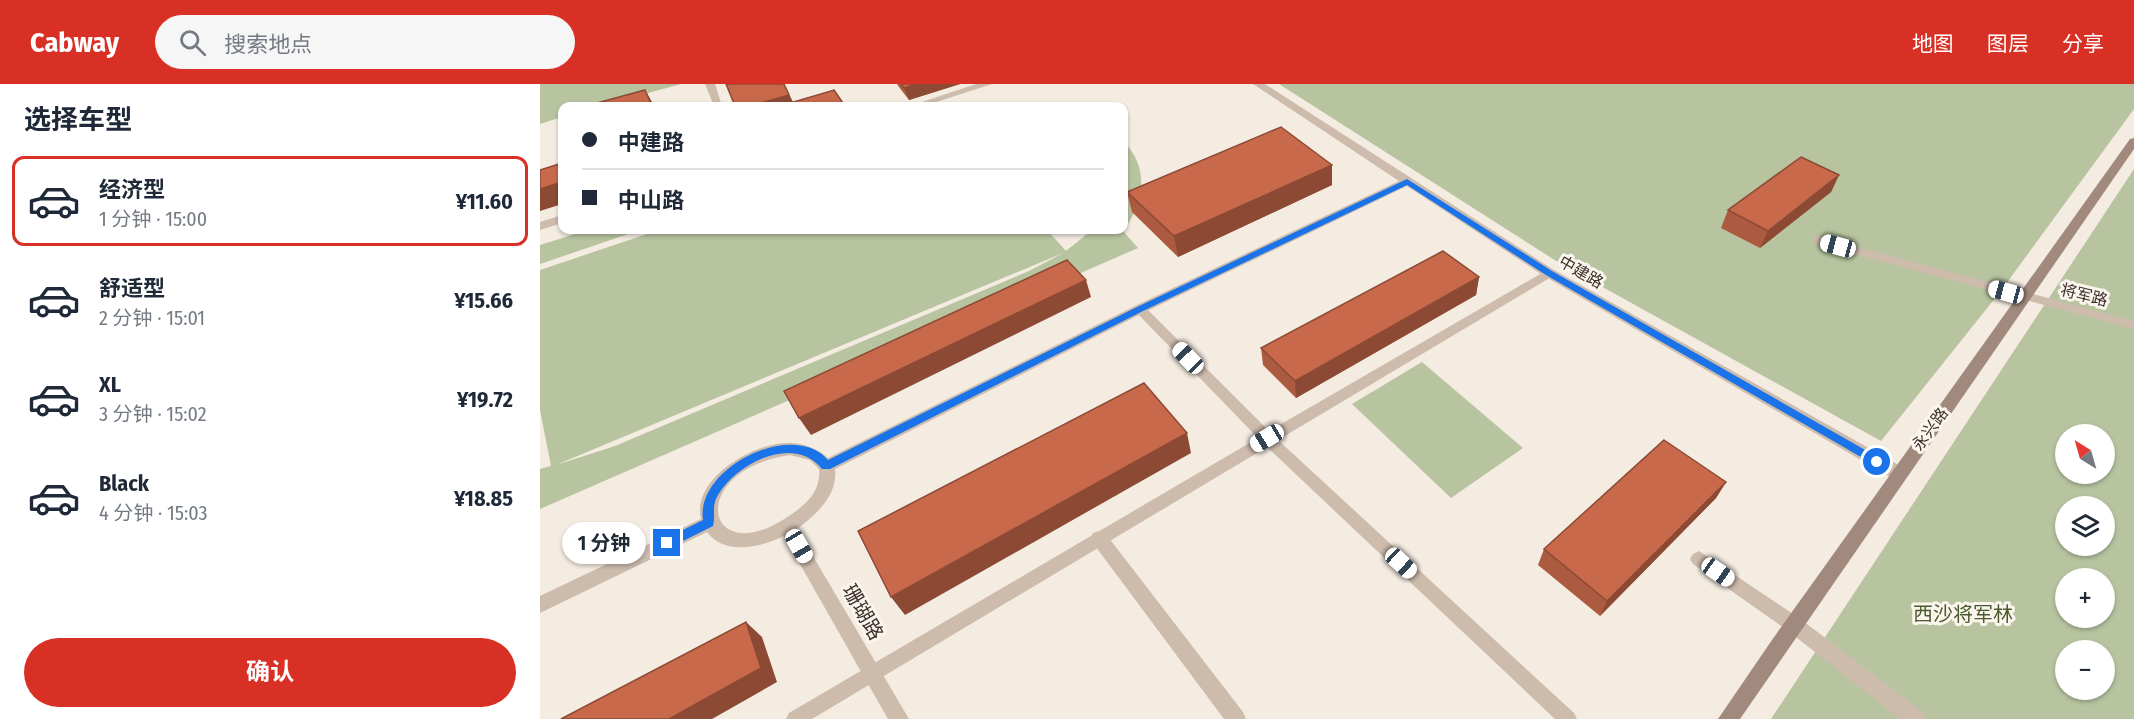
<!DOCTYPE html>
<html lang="zh">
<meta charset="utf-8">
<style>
:root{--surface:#fff;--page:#f6f6f7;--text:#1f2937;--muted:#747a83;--line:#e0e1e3;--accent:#d93025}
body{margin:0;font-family:"Fira Sans Condensed","Noto Sans SC",sans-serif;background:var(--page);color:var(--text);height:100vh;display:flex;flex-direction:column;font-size:22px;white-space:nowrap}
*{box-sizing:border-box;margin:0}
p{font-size:20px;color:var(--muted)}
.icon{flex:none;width:33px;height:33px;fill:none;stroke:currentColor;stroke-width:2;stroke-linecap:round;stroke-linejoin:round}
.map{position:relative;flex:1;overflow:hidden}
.details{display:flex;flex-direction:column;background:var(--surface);width:540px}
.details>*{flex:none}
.banner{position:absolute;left:18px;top:18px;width:570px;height:132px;border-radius:12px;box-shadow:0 2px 4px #0004;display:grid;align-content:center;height:132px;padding:0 24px;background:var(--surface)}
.needle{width:39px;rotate:323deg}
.controls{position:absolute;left:1515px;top:340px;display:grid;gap:12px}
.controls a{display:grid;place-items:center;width:60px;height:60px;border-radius:50%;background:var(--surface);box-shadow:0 2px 4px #0004;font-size:30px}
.end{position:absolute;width:27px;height:27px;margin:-14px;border:8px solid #1a73e8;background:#fff;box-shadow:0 0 0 3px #fff}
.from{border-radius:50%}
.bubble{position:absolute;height:42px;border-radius:21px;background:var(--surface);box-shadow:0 2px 4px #0004;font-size:20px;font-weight:700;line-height:42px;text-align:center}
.car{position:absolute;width:18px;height:36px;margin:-18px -9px;border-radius:8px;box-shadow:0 0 4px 2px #0007;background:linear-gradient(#fff 24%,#345 0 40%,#fff 0 76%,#345 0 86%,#fff 0)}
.banner b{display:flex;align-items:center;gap:21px;height:57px;font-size:22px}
.banner b+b{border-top:2px solid var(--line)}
.banner i{width:15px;height:15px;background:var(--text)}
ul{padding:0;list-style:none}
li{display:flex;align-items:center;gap:18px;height:90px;margin:0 12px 9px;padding:0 12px;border:3px solid transparent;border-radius:12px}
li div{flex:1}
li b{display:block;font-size:22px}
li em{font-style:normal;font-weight:700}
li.current{border-color:var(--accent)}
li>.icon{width:54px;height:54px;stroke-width:1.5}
h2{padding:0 24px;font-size:27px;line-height:72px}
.action{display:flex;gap:12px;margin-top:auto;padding:12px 24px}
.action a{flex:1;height:69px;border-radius:36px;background:var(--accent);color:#fff;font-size:24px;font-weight:700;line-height:69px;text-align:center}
header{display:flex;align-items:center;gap:36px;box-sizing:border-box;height:84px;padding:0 30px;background:var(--accent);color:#fff}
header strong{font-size:28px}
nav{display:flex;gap:33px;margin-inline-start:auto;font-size:21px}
.search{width:420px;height:54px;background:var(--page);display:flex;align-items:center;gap:15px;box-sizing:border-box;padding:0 21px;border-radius:33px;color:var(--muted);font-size:22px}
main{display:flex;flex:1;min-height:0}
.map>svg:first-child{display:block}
</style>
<header>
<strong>Cabway</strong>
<div class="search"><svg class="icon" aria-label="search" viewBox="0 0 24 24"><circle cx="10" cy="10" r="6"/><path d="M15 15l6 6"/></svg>搜索地点</div>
<nav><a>地图</a><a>图层</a><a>分享</a></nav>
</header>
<main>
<section class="details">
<h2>选择车型</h2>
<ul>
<li class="current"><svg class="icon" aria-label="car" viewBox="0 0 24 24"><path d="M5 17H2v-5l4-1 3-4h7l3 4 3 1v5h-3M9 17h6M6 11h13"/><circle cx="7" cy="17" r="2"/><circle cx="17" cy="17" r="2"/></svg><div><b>经济型</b><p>1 分钟 · 15:00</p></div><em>¥11.60</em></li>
<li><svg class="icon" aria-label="car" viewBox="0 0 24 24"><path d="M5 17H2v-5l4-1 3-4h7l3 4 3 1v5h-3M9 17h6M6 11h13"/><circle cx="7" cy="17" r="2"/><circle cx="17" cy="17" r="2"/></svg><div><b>舒适型</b><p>2 分钟 · 15:01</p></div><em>¥15.66</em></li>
<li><svg class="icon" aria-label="car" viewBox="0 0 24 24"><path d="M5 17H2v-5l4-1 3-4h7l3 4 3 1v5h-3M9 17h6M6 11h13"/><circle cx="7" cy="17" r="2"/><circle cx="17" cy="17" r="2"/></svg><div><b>XL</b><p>3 分钟 · 15:02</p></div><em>¥19.72</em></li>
<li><svg class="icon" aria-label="car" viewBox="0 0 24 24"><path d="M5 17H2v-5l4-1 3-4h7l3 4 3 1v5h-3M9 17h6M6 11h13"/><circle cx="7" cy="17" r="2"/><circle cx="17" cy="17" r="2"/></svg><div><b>Black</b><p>4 分钟 · 15:03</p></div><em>¥18.85</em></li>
</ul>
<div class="action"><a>确认</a></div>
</section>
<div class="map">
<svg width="1594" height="635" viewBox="0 0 1594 635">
<rect width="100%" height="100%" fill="#f4ebe1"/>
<path fill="#b8c4a0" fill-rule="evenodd" d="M0 0H141L61 22H22V33L0 40Z
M739 0H1594V25L1460 208 1341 357 1021 180Z
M584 58C610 84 604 120 583 147L598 164 0 425V385L11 382 0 326V186L119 146H507L526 167 552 146H584ZM523 169 489 187 75 362 16 381Z
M1594 85V635H1231ZM1526 351H1564V390H1526ZM1526 423H1564V462H1526ZM1526 495H1564V534H1526ZM1526 567H1564V606H1526Z
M48 146H100L0 180V161Z
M882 278 983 364 911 414 812 320Z"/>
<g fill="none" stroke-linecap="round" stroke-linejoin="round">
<path fill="#cdbbac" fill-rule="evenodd" d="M165 0H175L182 22H174Z
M1277 152 1594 237V245L1273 159V153Z
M1009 185 1015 189 1013 192 738 356 1034 629 1037 635H1015L727 363 272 635H246L249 629 718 354 596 228 594 225 596 222H604L729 347Z"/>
<path fill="#cdbbac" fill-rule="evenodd" d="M559 447 565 449 703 628 706 635H684L553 459 550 454 553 449Z"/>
<path fill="#cdbbac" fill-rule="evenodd" d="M436 0H452L384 22H370Z
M713 0H725L1014 186 1364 384 1366 389 1364 394 1358 396 1352 394 1004 192 867 102 605 228 295 385C298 411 277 430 257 445L369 635H348L244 452C222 463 184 472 167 448L0 529V512L161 435C151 394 216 357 250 359 263 359 278 365 288 374L595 222 859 97ZM250 371 270 376 279 385C281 403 271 416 256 427 166 495 141 387 250 371Z
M22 131V139L0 146V138Z
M1159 467 1259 534 1383 628 1386 635H1360L1247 546 1153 480 1150 475 1153 470Z"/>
<path fill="#a18a7d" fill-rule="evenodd" d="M1594 54V65L1200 635H1178L1232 556 1590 55Z"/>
</g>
<path fill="#ac5a40" d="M357 0H420L369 16 359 3Z
M792 81V101L638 173 592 128 587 108Z
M1299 91 1291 108 1220 164 1181 144 1188 126Z
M939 193 936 211 756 314 723 281 721 264Z
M1186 398 1176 414 1060 532 998 481 1004 465Z"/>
<path fill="#8c4a34" d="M244 0 255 22H210Z
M377 0H420L369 16 364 4Z
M105 6 112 18 115 22H112Z
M792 81V101L638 173 634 152Z
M1299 91 1291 108 1220 164 1228 147Z
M22 98V120L0 127V105Z
M939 193 936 211 756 314 755 297Z
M546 196 551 213 271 351 259 334Z
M647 349 651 369 365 531 351 513Z
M1186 398 1176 414 1060 532 1067 517Z
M206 538 222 553 237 598 172 635H129Z"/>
<path fill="#c8694b" stroke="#8c4a34" stroke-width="1.5" d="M186 0H244L249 11 210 22H195Z
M361 0H377L364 4Z
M105 6 112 22H51L50 21Z
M294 6 305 22H240Z
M741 43 792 81 634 152 587 108Z
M1261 73 1299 91 1228 147 1188 126Z
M22 79V98L0 105V86Z
M903 167 939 193 755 297 721 264Z
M527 176 546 196 259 334 244 307Z
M604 299 647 349 351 513 318 447Z
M1124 356 1186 398 1067 517 1004 465Z
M206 538 221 584 129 635H21Z"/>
<path fill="#1a73e8" d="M867 95 1012 187 1341 375V380H1333L1006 191 867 101 603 227 290 385H282C254 350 197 379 178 411 171 422 176 431 173 442L131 463H123V456L163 436C155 384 253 335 288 376L597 223Z"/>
<g text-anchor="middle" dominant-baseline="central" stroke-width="6" stroke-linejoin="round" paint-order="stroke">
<g font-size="16" fill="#3b302b" stroke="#fbf5ee">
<text transform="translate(1041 188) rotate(30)">中建路</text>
<text transform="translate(1544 211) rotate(14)">将军路</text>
<text transform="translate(1390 345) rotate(-54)">永兴路</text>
</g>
<g font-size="20" fill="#3b302b" stroke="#fbf5ee">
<text transform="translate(323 528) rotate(60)">珊瑚路</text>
</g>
<g font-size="20" fill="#4a5a2e" stroke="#fbf5ee">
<text x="1423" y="530">西沙将军林</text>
</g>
</g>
</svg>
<div class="controls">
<a><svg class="needle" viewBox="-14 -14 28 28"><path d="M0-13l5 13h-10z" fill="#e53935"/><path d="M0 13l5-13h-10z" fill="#747a83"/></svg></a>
<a><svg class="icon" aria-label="layers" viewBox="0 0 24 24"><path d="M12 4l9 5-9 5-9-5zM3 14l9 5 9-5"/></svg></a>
<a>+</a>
<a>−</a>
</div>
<i class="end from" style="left:1337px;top:378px"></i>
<i class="end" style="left:127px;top:459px"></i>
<div class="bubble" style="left:22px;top:438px;width:84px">1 分钟</div>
<i class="car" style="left:1298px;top:162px;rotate:285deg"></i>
<i class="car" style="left:1466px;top:208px;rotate:285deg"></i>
<i class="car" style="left:648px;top:274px;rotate:316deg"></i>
<i class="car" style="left:727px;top:354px;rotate:239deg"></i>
<i class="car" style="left:259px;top:462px;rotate:150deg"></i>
<i class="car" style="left:861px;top:479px;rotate:133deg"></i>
<i class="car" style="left:1178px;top:488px;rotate:125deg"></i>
<div class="banner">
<b><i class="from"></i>中建路</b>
<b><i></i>中山路</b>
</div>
</div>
</main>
